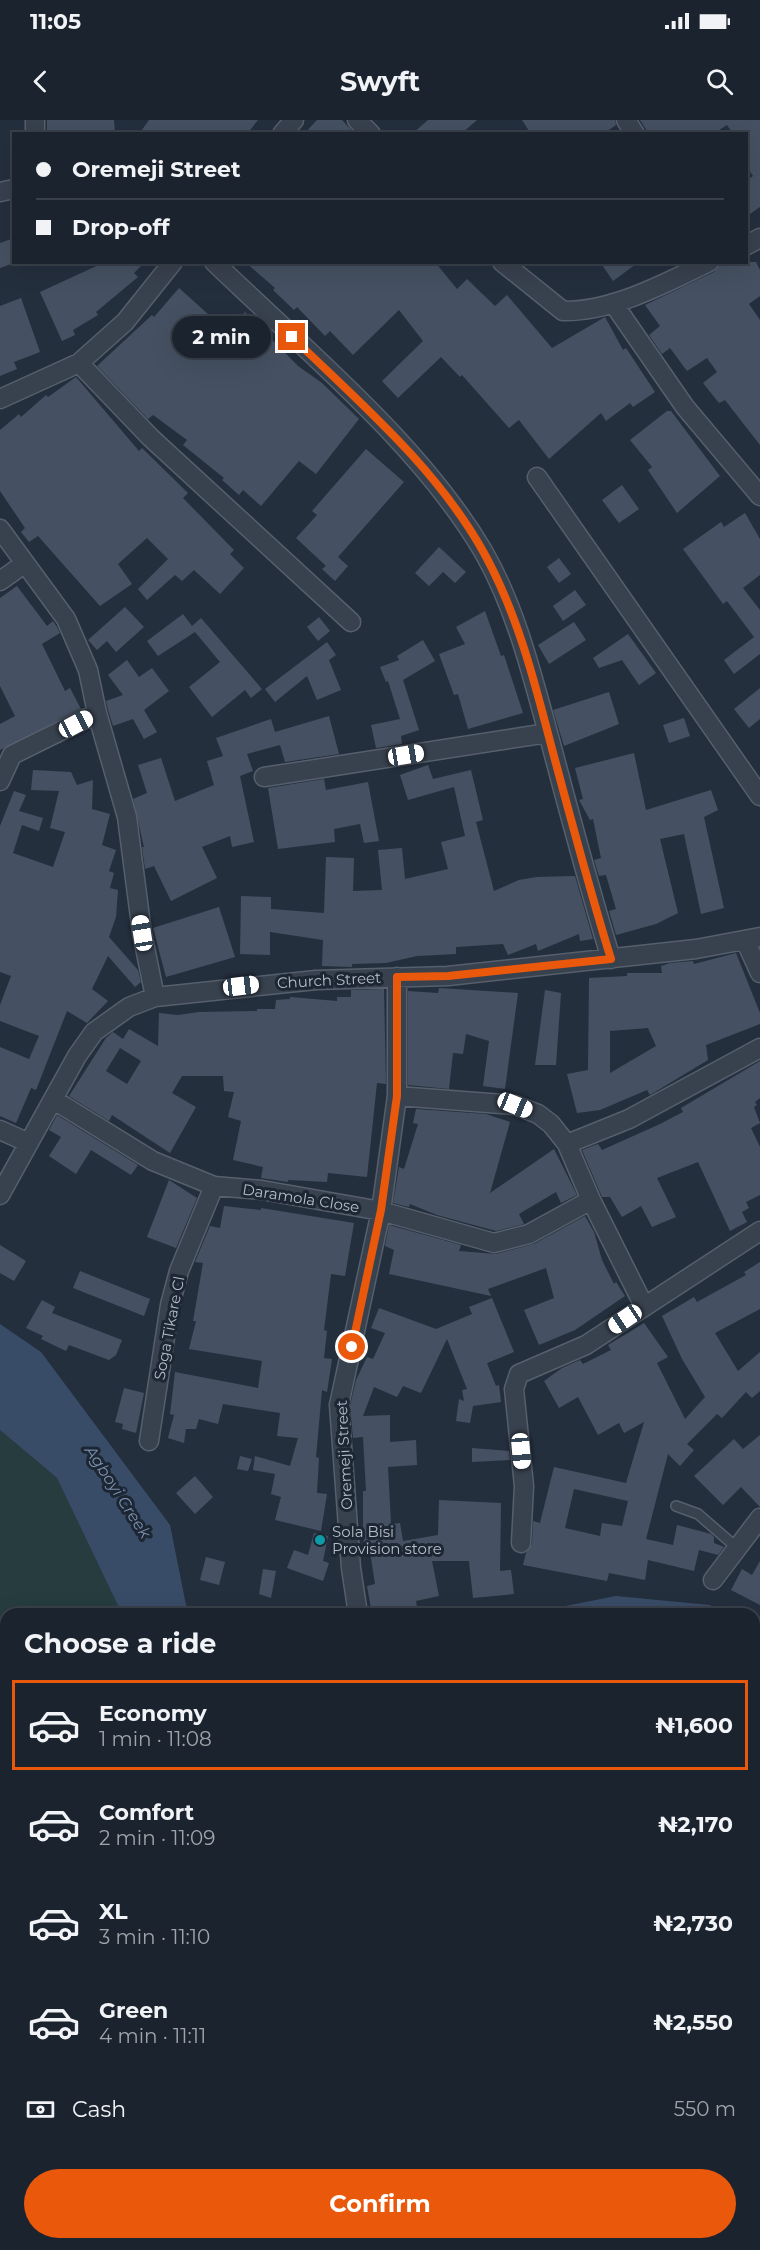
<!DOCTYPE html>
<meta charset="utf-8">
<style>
:root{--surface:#1b232e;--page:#242b36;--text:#f1f3f6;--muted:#a0a4aa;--line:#39404a;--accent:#ea580c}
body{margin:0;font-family:Montserrat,sans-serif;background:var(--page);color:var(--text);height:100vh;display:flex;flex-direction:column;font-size:22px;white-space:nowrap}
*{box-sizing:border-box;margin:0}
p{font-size:20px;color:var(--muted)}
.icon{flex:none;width:33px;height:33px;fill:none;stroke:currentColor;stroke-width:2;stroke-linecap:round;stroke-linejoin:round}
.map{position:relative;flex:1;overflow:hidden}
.sheet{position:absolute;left:0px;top:1488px;width:760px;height:642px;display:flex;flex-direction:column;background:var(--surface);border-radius:18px 18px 0 0;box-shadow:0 6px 24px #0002,0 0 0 2px var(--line)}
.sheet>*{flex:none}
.hud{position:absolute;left:12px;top:12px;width:736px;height:132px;border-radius:0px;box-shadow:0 6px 24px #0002,0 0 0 2px var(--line);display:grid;align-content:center;height:132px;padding:0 24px;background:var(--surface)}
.end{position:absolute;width:27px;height:27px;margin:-14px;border:8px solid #ea580c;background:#fff;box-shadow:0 0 0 3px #fff}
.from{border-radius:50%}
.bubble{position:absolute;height:42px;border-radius:21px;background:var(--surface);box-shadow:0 6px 24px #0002,0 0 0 2px var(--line);font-size:20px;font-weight:700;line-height:42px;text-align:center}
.car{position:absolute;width:18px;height:36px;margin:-18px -9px;border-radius:8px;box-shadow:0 0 4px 2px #0007;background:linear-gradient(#fff 24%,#345 0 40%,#fff 0 76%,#345 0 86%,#fff 0)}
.hud b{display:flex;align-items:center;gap:21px;height:57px;font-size:22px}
.hud b+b{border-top:2px solid var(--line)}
.hud i{width:15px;height:15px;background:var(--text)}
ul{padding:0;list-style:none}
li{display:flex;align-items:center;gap:18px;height:90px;margin:0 12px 9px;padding:0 12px;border:3px solid transparent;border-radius:0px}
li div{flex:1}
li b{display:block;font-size:22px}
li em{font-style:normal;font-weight:700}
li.active{border-color:var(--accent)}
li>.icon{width:54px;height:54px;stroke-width:1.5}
h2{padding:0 24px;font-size:27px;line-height:72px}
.pay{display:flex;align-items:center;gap:15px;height:66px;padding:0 24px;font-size:22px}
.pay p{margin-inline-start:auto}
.cta{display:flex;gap:12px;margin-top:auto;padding:12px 24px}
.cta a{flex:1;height:69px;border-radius:36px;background:var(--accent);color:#fff;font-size:24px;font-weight:700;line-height:69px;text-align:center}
.status{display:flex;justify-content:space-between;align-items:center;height:42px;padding:0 30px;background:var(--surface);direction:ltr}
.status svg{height:16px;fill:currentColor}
header{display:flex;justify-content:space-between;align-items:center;height:78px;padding:0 24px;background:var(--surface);font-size:27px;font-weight:700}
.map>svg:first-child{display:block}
</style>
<div class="status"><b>11:05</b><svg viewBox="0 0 49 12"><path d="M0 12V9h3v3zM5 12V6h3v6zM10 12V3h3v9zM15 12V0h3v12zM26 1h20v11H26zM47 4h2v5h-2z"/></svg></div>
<header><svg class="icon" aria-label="back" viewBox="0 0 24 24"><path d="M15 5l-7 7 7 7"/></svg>Swyft<svg class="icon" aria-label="search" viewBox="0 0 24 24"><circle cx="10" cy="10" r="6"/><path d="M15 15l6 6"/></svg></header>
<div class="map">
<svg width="760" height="2130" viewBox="0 0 760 2130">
<rect width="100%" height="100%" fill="#242f3e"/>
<path fill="#263c3f" d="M0 1310 57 1358 122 1494H6V2124H754L755 1599 760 1605V2130H0Z"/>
<path fill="#394c67" d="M0 1204 41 1232 170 1405 186 1485 191 1494H122L57 1358 0 1310Z
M616 1476 710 1485 727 1494H525Z
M755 1509 760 1512V1605L755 1599Z"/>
<path fill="#455162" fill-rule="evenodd" d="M47 0H114L115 14H47Z
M149 0H258L247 14H139Z
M317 0H342L355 14H304Z
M428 0H477L461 14H412Z
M522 0H615L616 5 603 14H531Z
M640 0H760V87L747 96V60L753 56 747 47V14H733L727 5 713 14H649Z
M14 118V143L0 148V123Z
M105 142H145L134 153 138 157 96 192 98 195 73 210 75 215 62 221 40 172Z
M245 142H435L457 169 467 159 495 186 507 175 552 228 605 197 623 230 626 228 655 272 633 287 630 283 606 301 601 293 549 339 519 300 509 308 462 255 460 257 441 237 398 278 382 261 423 221 399 190 353 235 330 211 325 216 297 187 294 190 273 170 275 168Z
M600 142H639L613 161Z
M720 142H756L760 150V176L749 184 760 200V325L725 280 719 283 703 263 717 252 707 238 687 251 670 228 662 234 649 215 660 206 645 185 714 152Z
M179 168 228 212 245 192 298 246 322 263 359 299 316 354 299 341 261 386 243 370 239 375 222 360 224 358 183 325 187 320 153 295 148 299 97 246 152 195 154 197Z
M21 178 40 232 14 242 17 249 0 256V186Z
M76 257 139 331 142 328 188 373 183 378 234 430 230 434 244 448 220 474 194 450 182 461 175 455 147 480 138 469 168 439 147 418 118 444 132 464 100 486 38 416 29 422 21 412 25 408 0 371V310L19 294 21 297 46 275 48 277Z
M667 291H671L720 356 677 393 648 350 652 347 630 320Z
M366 329 404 362 338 437 348 446 335 461 322 449 326 446 296 418 317 395 312 391Z
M622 365 639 389 619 403 602 380Z
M745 393 760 419V455L743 468 760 490V534L734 554 724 540 754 517 727 481 723 484 683 429 721 402 724 407Z
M439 427 466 452 455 463 443 452 429 466 415 453Z
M559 438 571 454 559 463 547 447Z
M17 466 47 506 53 501 57 507 60 513 42 524 65 571 70 568 81 589 0 630V604L15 596 0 566V478Z
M575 470 586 485 563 501 553 486Z
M125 487 144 507 116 532 107 521 97 530 88 520Z
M485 491 501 536 504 535 523 593 468 609 458 574 454 575 439 534 465 524 456 507Z
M183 494 192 506 201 498 262 569 251 578 245 570 212 597 189 567 220 542 195 512 158 536 147 521Z
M319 497 330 511 318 521 307 507Z
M574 502 586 520 549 544 538 525Z
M628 514 656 553 639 565 622 540 599 548 593 538Z
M423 520 435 541 403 560 419 610 401 616 402 624 376 628 371 605 400 599 388 561 386 562 380 547 399 540 397 536Z
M327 522 336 535 329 540 341 570 317 580 307 556 275 582 265 569Z
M127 540 139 557 152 548 169 571 144 590 157 612 144 619 133 599 113 606 108 590 106 581 123 575 108 555Z
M760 568V599L749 608 734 589Z
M609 572 619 604 564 626 553 590Z
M329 596 339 634 285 642 280 625 247 634 253 651 240 656 254 722 232 727 230 716 202 727 217 758 171 781 154 746 145 749 142 727H144L133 679 147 673 138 645 161 638 175 681 214 665 207 641 223 636 216 618 271 599 275 612Z
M684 598 690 616 669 623 663 605Z
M634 633 646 690 711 670 718 690 704 697 724 788 701 794 684 714 660 719 678 793 656 804 616 815 609 791 616 789 606 755 599 756 594 740 601 738 593 699 590 700 579 680 583 679 575 648Z
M428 645 433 659 471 650 483 700 476 702 494 771 519 760 537 757 575 756 593 819 580 821 579 814 538 831 536 824 508 835 503 824 456 827V834L417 836 386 843 352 844V847L322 846 323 820 270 812V835L240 834 241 776 271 777V789L324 793 326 737 354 738 353 771 382 770 378 730 402 728 405 759 448 749 441 722 465 716 454 667 408 680 400 655Z
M33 650 71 652 77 665 93 660 92 689 110 694 102 725 116 730 109 751 114 753 110 768 118 770 116 797 109 817 138 850 141 862 135 867 108 836 92 869 108 881 87 903 67 891 36 970 31 968 16 1003 0 996V927L29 939 39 916 0 901V885L11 856 0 852V706L14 671 26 675 19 691 43 698 39 711 22 705 13 733 53 747 65 712 50 708 59 671 31 670Z
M324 659 326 670 368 662 379 721 364 723 360 704 334 709 335 722 278 729 268 668Z
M219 787 235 837 166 857 153 808Z
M736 833 760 893V904L706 925 708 940 650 975 647 970 600 990 577 993 567 954 588 950 589 858 627 856V853H662L661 846 670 843 693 841 694 844ZM648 908 656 926 610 953V911Z
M439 868 518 873 505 969 483 966 489 921 466 914 463 934 453 933 449 969 408 965V871L438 873Z
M384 869 386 964 377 963 367 1057 328 1053 327 1062 288 1060V1062L261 1058 263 1047 233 1040 241 1001 228 997 234 972 224 971 223 956H182L172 973 196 987 170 1033 112 995 109 1001 69 976 106 918 113 912 123 919 129 909 158 926 159 893 178 895 199 892 257 891V889H275L276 880 290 879V877L337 881V877H351V870ZM120 928 141 941 127 964 106 951Z
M545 870 561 873 556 945H535Z
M760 941V978L755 982 757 985 754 987 760 1003 751 1008 760 1027V1075L746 1082 749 1088 742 1092 747 1102 730 1111 698 1042 657 1058 676 1097 652 1107 641 1086 622 1097 610 1077H602L582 1030 598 1024 602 1030 660 1004 683 992 681 988Z
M416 989 486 994 510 1002 490 1073 554 1029 577 1075 561 1083 556 1072 519 1094 524 1104 496 1111 437 1095 410 1084 409 1087 393 1083 399 1047 404 1049 418 1004 413 1003Z
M57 995 138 1045 131 1055 91 1030 76 1054 49 1036 61 1017 49 1010Z
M169 1060 197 1078 176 1128 147 1117Z
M224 1086 261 1090V1088L354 1103 345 1156 331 1154 324 1210 327 1211 324 1238 332 1239 327 1272 322 1270 316 1337 319 1338 317 1373 327 1374 321 1411 275 1400 281 1377 271 1374 275 1354 253 1350 255 1336 290 1346 298 1318 277 1316 280 1293 223 1284 218 1304 199 1299 196 1309H186L184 1323 168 1318 174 1295 170 1294 175 1252 258 1268 262 1241 189 1229 196 1201H193L203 1143 195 1142 210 1106 220 1108Z
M585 1096 594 1112 602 1140 614 1164 616 1162 625 1176 575 1210 539 1225 524 1190 554 1178 546 1148 488 1169 491 1176 389 1154 394 1130 385 1126 389 1105 461 1125 459 1131 496 1134 534 1124Z
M0 1125 26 1141 14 1161 0 1153Z
M760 1142V1189L715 1213 738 1251 760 1232V1271L752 1278 746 1272 722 1298 717 1294 687 1324 694 1330 680 1346 668 1334 646 1419 673 1425 677 1405 711 1414 714 1417V1423L724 1427 718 1435 699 1430 694 1451 648 1440 645 1460 609 1453 607 1461 523 1445 526 1433 532 1424 533 1401 540 1403 554 1347 626 1363 644 1302 624 1313 619 1303 598 1315 578 1277 559 1288 544 1261 562 1248 580 1240 583 1244 611 1230 608 1225 644 1203 668 1237 657 1243 685 1299 705 1277 682 1239 662 1196 694 1177 697 1182 746 1155 744 1152ZM574 1369 628 1381 622 1406 602 1403 600 1416 565 1408Z
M80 1151 150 1179 144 1196 73 1168Z
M492 1178 514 1232 487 1243 496 1266 499 1265 501 1282 473 1286 470 1303 456 1301 459 1279 464 1281 462 1270 467 1269 447 1219 421 1273 403 1266 397 1277 374 1267 363 1296 390 1295V1322L416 1320 417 1345 388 1347 391 1404 400 1403 403 1421 438 1415 439 1380 501 1383 500 1451 511 1450 514 1474 473 1478 469 1441H432L439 1476 416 1481 417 1487 372 1494 367 1466 375 1464 369 1425 364 1426 363 1409V1371H366L363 1317 353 1318 350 1286 356 1260 367 1237 373 1239 385 1213 371 1208 379 1188 436 1209 472 1194 469 1187Z
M42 1180 55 1187 52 1193 122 1220 116 1235 109 1240 69 1225 66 1231 41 1219 43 1216 26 1208Z
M124 1268 144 1273 136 1313 122 1309 123 1304 115 1302Z
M760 1315V1387L741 1367 723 1385 694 1356 734 1319 743 1329Z
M472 1328 509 1331 510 1340 472 1342Z
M240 1336 252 1339 248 1351 237 1349Z
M195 1356 213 1377 195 1394 176 1373Z
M314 1413 328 1416 323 1441 329 1443 323 1461 287 1448 294 1430 308 1435Z
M206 1437 225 1442 219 1465 200 1460Z
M760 1441V1485L731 1470 742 1449 752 1455Z
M263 1449 276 1451 271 1478 259 1474Z"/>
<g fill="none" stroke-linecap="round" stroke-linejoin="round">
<defs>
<path id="lane" d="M676 1386 698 1394 736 1427"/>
<path id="street" d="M35 0V14
M357 0 371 14
M626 0 635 14
M282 14 294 0
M0 72 14 69
M747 125 760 118
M214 142C304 229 420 324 483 431 517 490 533 559 551 624 570 696 589 767 611 839
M502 142 563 191C612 192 666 163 709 142
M613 183 685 287 760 376
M79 243 151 318 351 502
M0 279 79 243 125 202 173 142
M537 357 760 676
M0 409 66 499 88 550 97 593 127 697 142 813 155 877
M0 461 24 444
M264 657 548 613
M0 661 12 635 97 593
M745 820 760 853
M397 976 515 985 538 994 551 1004 567 1024 591 1080 644 1186
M54 980 153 1041 214 1066 262 1070 381 1091 494 1123 529 1114 591 1080
M0 1010 29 1023
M567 1024 629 999 760 928
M0 1075 77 936 94 912 129 887 155 877 316 860 448 856 696 829 760 817
M149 1321 170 1185 179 1151 214 1066
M521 1423 524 1366 514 1269 519 1254 586 1225 760 1111
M713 1460 760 1398
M358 1494 351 1448 339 1285 381 1091 397 976V857"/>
</defs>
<use href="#lane" stroke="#565f6c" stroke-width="12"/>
<use href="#street" stroke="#565f6c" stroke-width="21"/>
<use href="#lane" stroke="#38414e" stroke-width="9"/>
<use href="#street" stroke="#38414e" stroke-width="18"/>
</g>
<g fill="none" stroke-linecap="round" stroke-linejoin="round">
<path stroke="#ea580c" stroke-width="8" d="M292 217C360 283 437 348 484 433 517 493 534 559 551 625 570 696 589 768 611 839L448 856 397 857V976L381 1090 352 1227"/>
</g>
<circle fill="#0f9aa8" stroke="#1d2633" stroke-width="2" cx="320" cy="1420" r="6"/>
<g text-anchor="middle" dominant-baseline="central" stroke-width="6" stroke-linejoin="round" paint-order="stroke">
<g font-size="15" fill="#b4bcc9" stroke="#1d2633">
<text transform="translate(329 860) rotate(-3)">Church Street</text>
<text transform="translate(301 1078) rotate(9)">Daramola Close</text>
<text transform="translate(169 1208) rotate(-79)">Soga Tikare Cl</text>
<text transform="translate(344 1335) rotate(-93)">Oremeji Street</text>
</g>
<g font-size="15" fill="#b4bcc9" stroke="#1d2633" text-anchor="start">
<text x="332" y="1411">Sola Bisi<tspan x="332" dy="17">Provision store</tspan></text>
</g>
<g font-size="16" font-style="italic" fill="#7c92b1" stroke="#1d2633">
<text transform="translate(118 1372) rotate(57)">Agboyi Creek</text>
</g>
</g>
</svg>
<i class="end from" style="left:352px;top:1227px"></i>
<i class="end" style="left:292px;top:217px"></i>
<div class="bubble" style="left:172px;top:196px;width:99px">2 min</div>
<i class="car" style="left:76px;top:604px;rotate:62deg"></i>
<i class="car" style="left:406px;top:635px;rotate:81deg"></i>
<i class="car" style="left:142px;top:813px;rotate:351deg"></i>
<i class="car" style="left:241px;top:866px;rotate:83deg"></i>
<i class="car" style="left:515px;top:985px;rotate:112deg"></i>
<i class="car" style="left:625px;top:1199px;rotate:236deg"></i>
<i class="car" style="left:521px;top:1331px;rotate:175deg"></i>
<div class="hud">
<b><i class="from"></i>Oremeji Street</b>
<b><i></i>Drop-off</b>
</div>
<section class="sheet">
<h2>Choose a ride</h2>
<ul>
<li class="active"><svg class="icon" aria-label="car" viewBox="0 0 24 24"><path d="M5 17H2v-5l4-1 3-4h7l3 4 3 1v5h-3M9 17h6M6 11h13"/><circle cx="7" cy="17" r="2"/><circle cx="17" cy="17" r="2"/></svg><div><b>Economy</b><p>1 min · 11:08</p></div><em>₦1,600</em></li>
<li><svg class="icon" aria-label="car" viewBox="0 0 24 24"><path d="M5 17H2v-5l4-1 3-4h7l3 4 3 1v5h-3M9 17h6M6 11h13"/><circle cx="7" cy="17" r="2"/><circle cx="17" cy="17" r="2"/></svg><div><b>Comfort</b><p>2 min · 11:09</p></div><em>₦2,170</em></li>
<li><svg class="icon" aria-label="car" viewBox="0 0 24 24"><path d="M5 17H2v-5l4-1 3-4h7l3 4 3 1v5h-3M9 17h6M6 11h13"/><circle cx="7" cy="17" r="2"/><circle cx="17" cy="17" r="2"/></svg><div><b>XL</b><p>3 min · 11:10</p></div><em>₦2,730</em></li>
<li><svg class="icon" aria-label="car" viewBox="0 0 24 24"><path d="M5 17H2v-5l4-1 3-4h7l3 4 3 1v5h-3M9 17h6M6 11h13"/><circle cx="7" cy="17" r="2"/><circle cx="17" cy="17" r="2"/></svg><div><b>Green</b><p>4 min · 11:11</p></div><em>₦2,550</em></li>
</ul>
<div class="pay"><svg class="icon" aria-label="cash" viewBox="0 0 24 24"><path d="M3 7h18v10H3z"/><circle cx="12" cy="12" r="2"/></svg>Cash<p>550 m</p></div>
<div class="cta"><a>Confirm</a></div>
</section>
</div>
